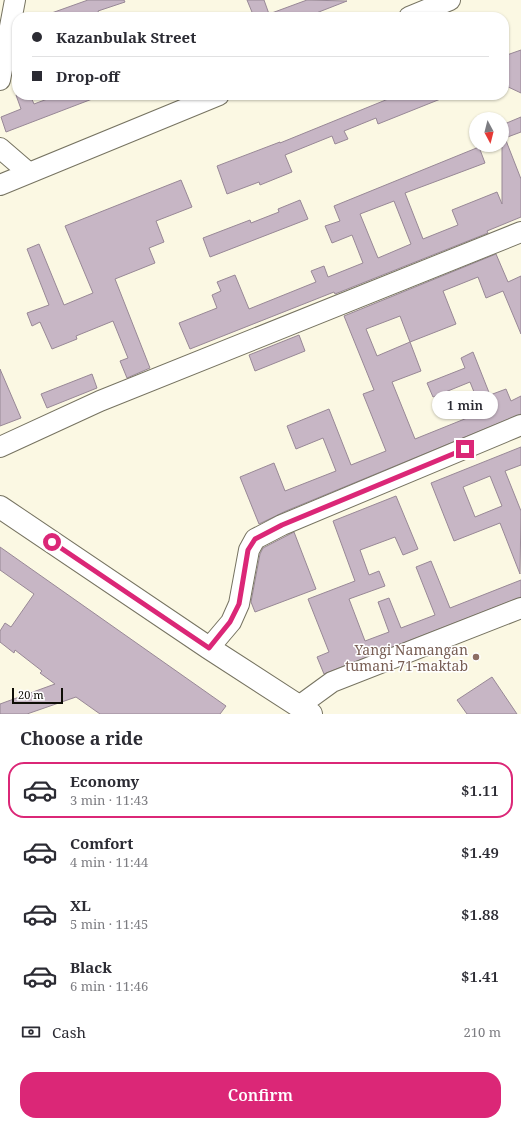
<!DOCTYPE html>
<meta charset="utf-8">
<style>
:root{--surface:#fff;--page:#f2f2f3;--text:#2b2b33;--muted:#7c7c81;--line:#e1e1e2;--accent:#db2777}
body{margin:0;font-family:"Noto Serif",serif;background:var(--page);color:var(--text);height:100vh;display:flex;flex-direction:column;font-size:15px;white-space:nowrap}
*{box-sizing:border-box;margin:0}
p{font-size:13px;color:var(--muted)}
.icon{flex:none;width:22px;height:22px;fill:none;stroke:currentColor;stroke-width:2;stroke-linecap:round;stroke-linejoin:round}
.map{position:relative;height:714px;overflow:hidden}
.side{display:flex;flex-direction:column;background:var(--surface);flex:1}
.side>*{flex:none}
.banner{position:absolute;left:12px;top:12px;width:497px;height:88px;border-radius:16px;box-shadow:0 1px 3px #0004;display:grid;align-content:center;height:88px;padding:0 20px;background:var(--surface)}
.needle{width:26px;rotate:173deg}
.controls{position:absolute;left:469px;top:112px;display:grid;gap:8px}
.controls a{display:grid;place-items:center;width:40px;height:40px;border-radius:50%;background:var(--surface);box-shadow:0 1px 3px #0004;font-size:20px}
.scale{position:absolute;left:12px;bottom:10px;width:51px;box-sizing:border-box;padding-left:4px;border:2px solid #0e0d06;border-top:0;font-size:11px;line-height:14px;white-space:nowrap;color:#0e0d06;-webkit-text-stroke:3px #fff;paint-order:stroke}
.end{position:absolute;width:18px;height:18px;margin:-9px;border:5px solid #db2777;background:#fff;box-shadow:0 0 0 2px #fff}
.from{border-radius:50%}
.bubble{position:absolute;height:28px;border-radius:14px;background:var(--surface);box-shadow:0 1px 3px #0004;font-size:13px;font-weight:600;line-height:28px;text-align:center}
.banner b{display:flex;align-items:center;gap:14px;height:38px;font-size:15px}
.banner b+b{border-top:1px solid var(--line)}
.banner i{width:10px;height:10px;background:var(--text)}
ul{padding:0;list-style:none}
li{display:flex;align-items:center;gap:12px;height:56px;margin:0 8px 6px;padding:0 12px;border:2px solid transparent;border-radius:16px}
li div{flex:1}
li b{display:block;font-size:15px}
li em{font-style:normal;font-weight:600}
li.on{border-color:var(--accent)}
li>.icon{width:36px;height:36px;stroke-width:1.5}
h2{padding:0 20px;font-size:18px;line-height:48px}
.pay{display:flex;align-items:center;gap:10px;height:44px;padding:0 20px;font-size:15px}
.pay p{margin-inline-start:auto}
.action{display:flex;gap:8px;margin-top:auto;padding:8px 20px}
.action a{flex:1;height:46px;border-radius:16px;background:var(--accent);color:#fff;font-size:16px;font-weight:600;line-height:46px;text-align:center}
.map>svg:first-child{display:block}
</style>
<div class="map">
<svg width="521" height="714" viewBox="0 0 521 714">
<rect width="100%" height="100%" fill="#fbf8e3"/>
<path fill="#c7b6c5" stroke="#988896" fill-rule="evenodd" d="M88 0H124L125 2 98 11 100 17H46V15Z
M247 0H264L269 14 307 0 347 1 306 17H254Z
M521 50V93L504 85V56Z
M16 95H30L34 104 58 95 100 96 6 132 1 117 21 109Z
M398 95 448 96 378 124 376 118 344 131 348 139 335 144 332 136 285 155 292 172 260 185 259 182 227 194 217 166 280 142V143Z
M521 117V132L505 138 521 179V217L487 231 488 233 335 294 334 292 190 349 179 323 217 308 212 295 221 291 217 282 235 275 249 309 316 282 311 271 324 266 328 277 363 263 352 235 332 243 325 226 340 221 334 206 479 147 485 163 405 193 423 239 458 225 452 210 497 192 502 204V125ZM394 201 411 244 378 258 360 214Z
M181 180 192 207 156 221 164 242 149 248 155 263 115 279 150 368 127 378 120 361 128 358 113 321 76 336 77 339 52 349 40 322 32 326 27 313 49 305 27 249 39 244 64 305 93 293 65 226Z
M300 200 308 219 210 257 203 238 250 220 251 223 279 212 278 209Z
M496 254 508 282 521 276V334L503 291 486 298 478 277 443 291 456 324 410 342 400 316 366 329 377 356 410 342 421 371 392 382 415 439 482 412 470 382 433 397 427 383 465 368 461 358 473 352 490 395 506 389 511 401 521 396V414L286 511 259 524 240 477 274 463 285 491 336 471 323 438 296 449 287 426 329 409 351 465 386 451 363 394 374 390 344 316Z
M299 335 305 351 255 371 249 355Z
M0 369 21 418 0 426Z
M92 374 97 388 47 408 41 394Z
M521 447V465L505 471 521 511 520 574 500 523 454 541 431 483ZM490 476 502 506 475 517 463 487Z
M396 496 418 549 403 555 395 537 360 550 369 575 379 571 385 586 349 599 365 641 389 632 378 602 389 598 401 628 435 615 416 567 431 561 450 608 521 580V597L324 674 317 657 329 652 308 599 355 581 333 521Z
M294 532 316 589 255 612 251 602 260 554 263 548Z
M0 547 226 706 220 714H100L76 697 27 714H0V704L55 684 40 673 42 671 15 650 14 653 0 642V631L5 623 11 627 34 594 0 570Z
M492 677 517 714H467L457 700Z"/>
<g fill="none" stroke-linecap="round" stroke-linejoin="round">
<defs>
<path id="minor" d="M409 17 450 0
M0 80 15 0
M0 148 29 173
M0 185 219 95
M0 447 100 401 521 232
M209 648 231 622 239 604 249 550 255 539 282 525 521 425
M299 706 332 682 521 608"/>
<path id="secondary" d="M0 507 209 648 311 714"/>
</defs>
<use href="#minor" stroke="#767361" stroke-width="22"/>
<use href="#secondary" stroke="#767361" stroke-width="24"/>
<use href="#minor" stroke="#fff" stroke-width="20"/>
<use href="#secondary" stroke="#fff" stroke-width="22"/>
</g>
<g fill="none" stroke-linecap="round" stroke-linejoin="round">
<path stroke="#db2777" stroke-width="5" d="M52 542 209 648 230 622 239 604 248 550 255 539 282 525 465 449"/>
</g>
<circle fill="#8d6e63" stroke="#fff" stroke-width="1.5" cx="476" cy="657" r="4"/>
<g text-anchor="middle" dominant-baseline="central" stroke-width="3" stroke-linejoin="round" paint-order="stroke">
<g font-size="14" fill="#785e54" stroke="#fff" text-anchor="end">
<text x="468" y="649">Yangi Namangan<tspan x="468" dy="16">tumani 71-maktab</tspan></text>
</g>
</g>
</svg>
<div class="controls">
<a><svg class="needle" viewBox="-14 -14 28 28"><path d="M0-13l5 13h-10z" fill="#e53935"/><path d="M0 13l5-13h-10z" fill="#7c7c81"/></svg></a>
</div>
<div class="scale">20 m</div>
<i class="end from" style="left:52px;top:542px"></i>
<i class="end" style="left:465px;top:449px"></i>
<div class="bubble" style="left:432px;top:391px;width:66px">1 min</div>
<div class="banner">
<b><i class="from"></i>Kazanbulak Street</b>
<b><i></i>Drop-off</b>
</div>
</div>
<section class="side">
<h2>Choose a ride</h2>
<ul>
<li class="on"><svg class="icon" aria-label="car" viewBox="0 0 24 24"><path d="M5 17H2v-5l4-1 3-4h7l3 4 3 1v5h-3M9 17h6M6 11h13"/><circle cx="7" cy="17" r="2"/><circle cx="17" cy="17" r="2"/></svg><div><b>Economy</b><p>3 min · 11:43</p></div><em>$1.11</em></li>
<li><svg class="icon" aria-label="car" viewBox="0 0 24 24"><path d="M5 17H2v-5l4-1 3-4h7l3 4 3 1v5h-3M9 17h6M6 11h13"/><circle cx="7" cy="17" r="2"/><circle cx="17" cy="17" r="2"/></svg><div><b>Comfort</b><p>4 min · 11:44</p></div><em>$1.49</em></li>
<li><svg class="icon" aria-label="car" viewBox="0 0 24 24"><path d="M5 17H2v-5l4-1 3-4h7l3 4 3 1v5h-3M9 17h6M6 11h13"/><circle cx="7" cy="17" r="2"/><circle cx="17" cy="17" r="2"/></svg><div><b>XL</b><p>5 min · 11:45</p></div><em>$1.88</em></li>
<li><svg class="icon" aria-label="car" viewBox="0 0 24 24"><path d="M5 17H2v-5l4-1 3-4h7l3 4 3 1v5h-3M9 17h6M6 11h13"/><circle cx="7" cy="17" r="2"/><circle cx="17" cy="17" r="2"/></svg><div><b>Black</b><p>6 min · 11:46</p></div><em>$1.41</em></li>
</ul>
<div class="pay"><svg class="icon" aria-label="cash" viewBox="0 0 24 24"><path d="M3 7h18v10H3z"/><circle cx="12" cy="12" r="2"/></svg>Cash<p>210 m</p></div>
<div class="action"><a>Confirm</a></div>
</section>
